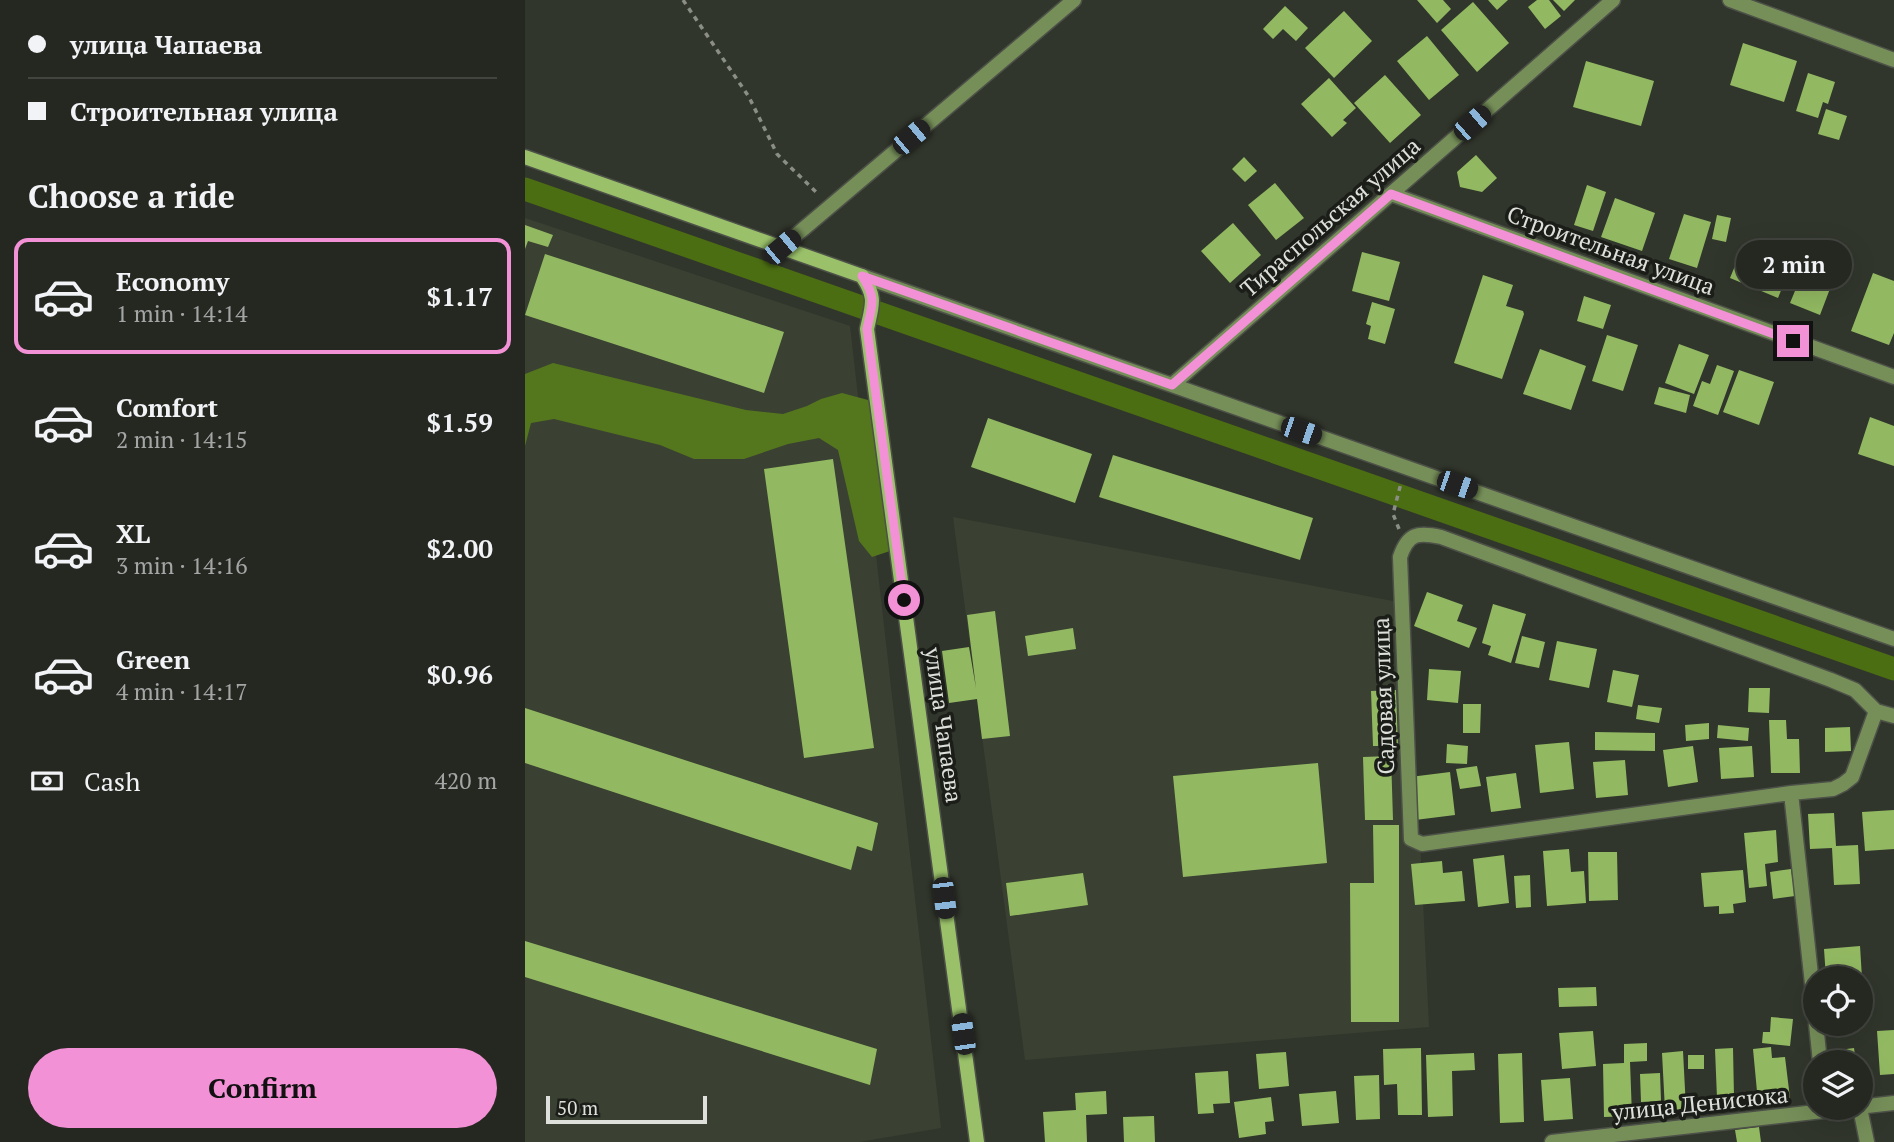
<!DOCTYPE html>
<meta charset="utf-8">
<style>
:root{--surface:#252821;--page:#31342e;--text:#f1f3f6;--muted:#a3a6a5;--line:#42443f;--accent:#f391d6}
body{margin:0;font-family:"PT Serif",serif;background:var(--page);color:var(--text);height:100vh;display:flex;flex-direction:column;font-size:26px;white-space:nowrap}
*{box-sizing:border-box;margin:0}
p{font-size:23px;color:var(--muted)}
.icon{flex:none;width:38px;height:38px;fill:none;stroke:currentColor;stroke-width:2;stroke-linecap:round;stroke-linejoin:round}
.map{position:relative;flex:1;overflow:hidden}
.sheet{display:flex;flex-direction:column;background:var(--surface);width:525px}
.sheet>*{flex:none}
.hud{display:grid;align-content:center;height:154px;padding:0 28px;background:var(--surface)}
.tools{position:absolute;left:1278px;top:966px;display:grid;gap:14px}
.tools a{display:grid;place-items:center;width:70px;height:70px;border-radius:50%;background:var(--surface);box-shadow:0 7px 28px #0002,0 0 0 2px var(--line);font-size:35px}
.scale{position:absolute;left:21px;bottom:18px;width:161px;box-sizing:border-box;padding-left:7px;border:4px solid #dee1db;border-top:0;font-size:19px;line-height:24px;white-space:nowrap;color:#dee1db;-webkit-text-stroke:5px #1b1d18;paint-order:stroke}
.end{position:absolute;width:32px;height:32px;margin:-16px;border:9px solid #f391d6;background:#111;box-shadow:0 0 0 4px #111}
.from{border-radius:50%}
.bubble{position:absolute;height:49px;border-radius:24px;background:var(--surface);box-shadow:0 7px 28px #0002,0 0 0 2px var(--line);font-size:23px;font-weight:600;line-height:49px;text-align:center}
.car{position:absolute;width:21px;height:42px;margin:-21px -10px;border-radius:9px;box-shadow:0 0 5px 2px #0007;background:linear-gradient(#222 24%,#8ab4d8 0 40%,#222 0 76%,#8ab4d8 0 86%,#222 0)}
.hud b{display:flex;align-items:center;gap:24px;height:66px;font-size:26px}
.hud b+b{border-top:2px solid var(--line)}
.hud i{width:18px;height:18px;background:var(--text)}
ul{padding:0;list-style:none}
li{display:flex;align-items:center;gap:21px;height:116px;margin:0 14px 10px;padding:0 14px;border:4px solid transparent;border-radius:14px}
li div{flex:1}
li b{display:block;font-size:26px}
li em{font-style:normal;font-weight:600}
li.on{border-color:var(--accent)}
li>.icon{width:63px;height:63px;stroke-width:1.5}
h2{padding:0 28px;font-size:32px;line-height:84px}
.pay{display:flex;align-items:center;gap:18px;height:77px;padding:0 28px;font-size:26px}
.pay p{margin-inline-start:auto}
.action{display:flex;gap:14px;margin-top:auto;padding:14px 28px}
.action a{flex:1;height:80px;border-radius:42px;background:var(--accent);color:#111;font-size:28px;font-weight:600;line-height:80px;text-align:center}
main{display:flex;flex:1;min-height:0}
.map>svg:first-child{display:block}
</style>
<main>
<section class="sheet">
<div class="hud">
<b><i class="from"></i>улица Чапаева</b>
<b><i></i>Строительная улица</b>
</div>
<h2>Choose a ride</h2>
<ul>
<li class="on"><svg class="icon" aria-label="car" viewBox="0 0 24 24"><path d="M5 17H2v-5l4-1 3-4h7l3 4 3 1v5h-3M9 17h6M6 11h13"/><circle cx="7" cy="17" r="2"/><circle cx="17" cy="17" r="2"/></svg><div><b>Economy</b><p>1 min · 14:14</p></div><em>$1.17</em></li>
<li><svg class="icon" aria-label="car" viewBox="0 0 24 24"><path d="M5 17H2v-5l4-1 3-4h7l3 4 3 1v5h-3M9 17h6M6 11h13"/><circle cx="7" cy="17" r="2"/><circle cx="17" cy="17" r="2"/></svg><div><b>Comfort</b><p>2 min · 14:15</p></div><em>$1.59</em></li>
<li><svg class="icon" aria-label="car" viewBox="0 0 24 24"><path d="M5 17H2v-5l4-1 3-4h7l3 4 3 1v5h-3M9 17h6M6 11h13"/><circle cx="7" cy="17" r="2"/><circle cx="17" cy="17" r="2"/></svg><div><b>XL</b><p>3 min · 14:16</p></div><em>$2.00</em></li>
<li><svg class="icon" aria-label="car" viewBox="0 0 24 24"><path d="M5 17H2v-5l4-1 3-4h7l3 4 3 1v5h-3M9 17h6M6 11h13"/><circle cx="7" cy="17" r="2"/><circle cx="17" cy="17" r="2"/></svg><div><b>Green</b><p>4 min · 14:17</p></div><em>$0.96</em></li>
</ul>
<div class="pay"><svg class="icon" aria-label="cash" viewBox="0 0 24 24"><path d="M3 7h18v10H3z"/><circle cx="12" cy="12" r="2"/></svg>Cash<p>420 m</p></div>
<div class="action"><a>Confirm</a></div>
</section>
<div class="map">
<svg width="1369" height="1142" viewBox="0 0 1369 1142">
<rect width="100%" height="100%" fill="#31362c"/>
<path fill="#3a4132" d="M0 218 325 326 416 1128 334 1142H0Z
M428 517 878 603 895 839 904 1027 500 1060Z"/>
<path fill="#54771e" d="M28 363 221 410 258 414 282 406 296 399 317 393 343 400 353 414 365 551 347 557 334 541 313 450 294 438 263 444 219 459H169L135 445 29 419 6 423 0 446V374Z"/>
<g fill="none" stroke-linecap="round" stroke-linejoin="round">
<path stroke="#4c6e13" stroke-width="23" d="M0 189 1369 669"/>
</g>
<path fill="#92b962" d="M892 0H918L926 9 912 23Z
M963 0H983L972 10Z
M1012 0H1024L1036 16 1020 29 1003 7Z
M1028 0H1050L1039 11Z
M948 2 984 43 952 72 916 30Z
M760 6 783 28 771 41 758 29 748 39 738 29Z
M819 11 847 41 809 78 780 48Z
M902 36 934 75 904 100 872 61Z
M1218 43 1272 61 1259 102 1205 85Z
M1061 61 1129 81 1116 126 1048 107Z
M1283 73 1310 82 1303 104 1298 102 1293 118 1271 111Z
M860 75 896 115 865 143 829 103Z
M804 78 831 108 818 120 822 123 807 137 776 104Z
M1301 109 1322 116 1314 140 1293 134Z
M951 155 972 178 957 192 935 187 932 172Z
M719 157 732 171 720 182 707 169Z
M750 183 779 218 751 240 723 205Z
M1062 185 1081 192 1068 231 1049 225Z
M1090 198 1130 213 1117 251 1076 237Z
M1159 214 1186 222 1172 268 1144 259Z
M1192 215 1206 218 1201 242 1187 239Z
M708 223 736 255 705 283 676 251Z
M0 225 28 235 23 247 3 241 0 249Z
M1219 244 1267 263 1253 298 1205 278Z
M837 252 875 262 864 301 827 291Z
M20 254 259 332 239 393 0 315Z
M1348 273 1369 281V333L1364 345 1326 331Z
M1277 274 1306 286 1295 315 1265 303Z
M958 275 988 285 981 306 998 311 999 314 977 379 929 363Z
M1059 296 1086 305 1078 329 1052 321Z
M847 302 870 309 860 344 843 339 846 326 841 324Z
M1082 335 1113 345 1098 391 1067 381Z
M1154 344 1184 355 1169 394 1140 383Z
M1015 349 1061 366 1046 410 998 394Z
M1192 365 1209 371 1193 415 1168 406 1177 381 1185 384Z
M1214 370 1249 382 1234 425 1198 412Z
M1134 387 1165 395 1161 413 1129 404Z
M1345 417 1369 426V466L1333 454Z
M463 418 567 454 550 503 446 467Z
M588 455 788 518 775 560 574 497Z
M308 459 349 748 279 758 239 469Z
M902 592 938 605 932 621 952 628 944 648 889 626Z
M968 604 1001 614 986 663 963 655 966 646 957 643Z
M470 611 485 736 457 739 452 699 424 703 417 651 444 647 451 688 442 615Z
M548 628 551 649 503 656 500 636Z
M997 636 1020 642 1014 668 990 663Z
M1032 641 1072 649 1064 688 1024 680Z
M904 669 936 671 933 703 902 700Z
M1088 670 1114 675 1107 707 1082 702Z
M1224 688H1245L1244 713 1223 712Z
M871 690 873 746H848L846 691Z
M938 704H956L955 733H938Z
M1113 705 1137 708 1134 723 1111 719Z
M0 708 353 823 347 851 332 846 326 870 0 763Z
M1244 720H1261L1262 739H1274L1275 773H1246Z
M1184 723V739L1161 741 1160 725Z
M1193 725 1224 728 1223 741 1192 738Z
M1325 727 1326 751 1300 752V728Z
M1070 732 1130 733V751L1070 750Z
M1044 742 1049 789 1015 793 1010 745Z
M922 744 943 746 942 764 921 763Z
M1168 746 1173 782 1143 787 1138 750Z
M1227 746 1229 777 1196 779 1194 748Z
M866 756 868 820H840L838 757Z
M1100 760 1103 795 1071 798 1068 762Z
M793 763 802 863 658 877 648 776Z
M952 766 956 786 935 789 931 769Z
M925 772 930 815 890 820 885 777Z
M991 773 996 808 966 812 961 777Z
M1369 810V849L1340 851 1337 812Z
M1309 813 1311 846 1333 845 1335 884 1309 885 1307 848 1285 849 1283 814Z
M848 825H874V1022H826L825 883H849Z
M1251 830 1253 862 1240 864 1242 886 1224 888 1219 833Z
M1044 849 1046 872 1059 871 1061 903 1022 906 1018 851Z
M1063 852H1092L1093 900 1064 901Z
M979 855 984 903 953 907 948 859Z
M917 861 918 873 937 871 940 901 890 905 886 864Z
M1266 869 1270 896 1248 899 1245 872Z
M1218 870 1221 902 1208 904 1209 913 1194 914V906L1179 907 1176 873Z
M558 873 563 905 485 916 481 883Z
M1005 875 1006 907 991 908 989 876Z
M0 941 352 1049 345 1085 0 977Z
M1335 946 1337 978H1301L1299 949Z
M1071 987 1072 1006 1034 1007 1033 988Z
M1246 1017 1268 1019 1265 1046 1237 1043 1238 1032H1245Z
M1369 1030V1074L1355 1075 1352 1031Z
M1068 1031 1071 1066 1037 1069 1034 1033Z
M1122 1043V1061L1105 1062 1107 1116 1079 1117 1078 1064 1099 1063V1044Z
M1246 1047 1247 1058 1260 1057 1265 1098 1233 1102 1228 1049Z
M896 1048 897 1115H873L872 1084 859 1085 858 1049Z
M1208 1048 1209 1097 1192 1098 1190 1049Z
M1329 1048 1331 1062H1301L1299 1052Z
M1158 1051 1161 1109 1140 1110 1137 1053Z
M761 1052 764 1086 734 1089 731 1054Z
M949 1053 950 1070 927 1071 928 1116 903 1117 901 1055Z
M997 1053 999 1122 975 1123 973 1054Z
M1163 1055H1179V1069H1163Z
M703 1071 705 1103 688 1104 689 1113 673 1114 670 1073Z
M1135 1073 1136 1101 1116 1102 1115 1074Z
M854 1075 855 1119 831 1120 829 1076Z
M1045 1078 1048 1119 1019 1121 1016 1080Z
M581 1091 582 1114 561 1115 562 1142H520L518 1112 551 1110 550 1093Z
M811 1091 814 1123 777 1126 774 1094Z
M746 1097 749 1121 740 1122 741 1134 714 1138 709 1102Z
M629 1116 630 1142H599L598 1117Z
M1234 1127 1236 1142H1212L1210 1130Z"/>
<g fill="none" stroke-linecap="round" stroke-linejoin="round">
<defs>
<path id="street" d="M1205 0 1369 60
M866 194 1369 377
M257 247 549 0
M337 276 1369 639
M647 385 1088 0
M1351 711 1327 777 1318 784 1308 789 1266 793 897 844 886 839 875 557C883 533 893 532 916 537L1306 680 1330 690 1351 711 1369 716
M1266 793 1290 1011
M1291 1024 1295 1062
M1335 1108 1342 1142
M1027 1142 1369 1103"/>
<path id="secondary" d="M0 157 337 276C352 298 347 305 342 329L452 1142"/>
</defs>
<use href="#street" stroke="#4d5148" stroke-width="17"/>
<use href="#secondary" stroke="#4d5148" stroke-width="17"/>
<path stroke="#8a8e86" stroke-width="3.5" stroke-dasharray="5 5" stroke-linecap="butt" d="M158 0 224 97 252 154 294 195
M874 529 868 514 876 483"/>
<use href="#street" stroke="#768f59" stroke-width="14"/>
<use href="#secondary" stroke="#9ac16a" stroke-width="14"/>
</g>
<g fill="none" stroke-linecap="round" stroke-linejoin="round">
<path stroke="#f391d6" stroke-width="9" d="M379 600 342 329C347 305 352 298 337 276L647 385 866 194 1268 341"/>
</g>
<g text-anchor="middle" dominant-baseline="central" stroke-width="7" stroke-linejoin="round" paint-order="stroke">
<g font-size="23" fill="#dee1db" stroke="#1b1d18">
<text transform="translate(805 217) rotate(-41)">Тираспольская улица</text>
<text transform="translate(1086 250) rotate(20)">Строительная улица</text>
<text transform="translate(858 696) rotate(-92)">Садовая улица</text>
<text transform="translate(419 725) rotate(82)">улица Чапаева</text>
<text transform="translate(1175 1103) rotate(-6)">улица Денисюка</text>
</g>
</g>
</svg>
<div class="tools">
<a><svg class="icon" aria-label="locate" viewBox="0 0 24 24"><circle cx="12" cy="12" r="6"/><path d="M12 2v4M12 18v4M2 12h4M18 12h4"/></svg></a>
<a><svg class="icon" aria-label="layers" viewBox="0 0 24 24"><path d="M12 4l9 5-9 5-9-5zM3 14l9 5 9-5"/></svg></a>
</div>
<div class="scale">50 m</div>
<i class="end from" style="left:379px;top:600px"></i>
<i class="end" style="left:1268px;top:341px"></i>
<div class="bubble" style="left:1211px;top:240px;width:116px">2 min</div>
<i class="car" style="left:947px;top:123px;rotate:49deg"></i>
<i class="car" style="left:386px;top:137px;rotate:50deg"></i>
<i class="car" style="left:257px;top:247px;rotate:50deg"></i>
<i class="car" style="left:776px;top:431px;rotate:109deg"></i>
<i class="car" style="left:932px;top:485px;rotate:109deg"></i>
<i class="car" style="left:419px;top:898px;rotate:173deg"></i>
<i class="car" style="left:438px;top:1034px;rotate:352deg"></i>
</div>
</main>
